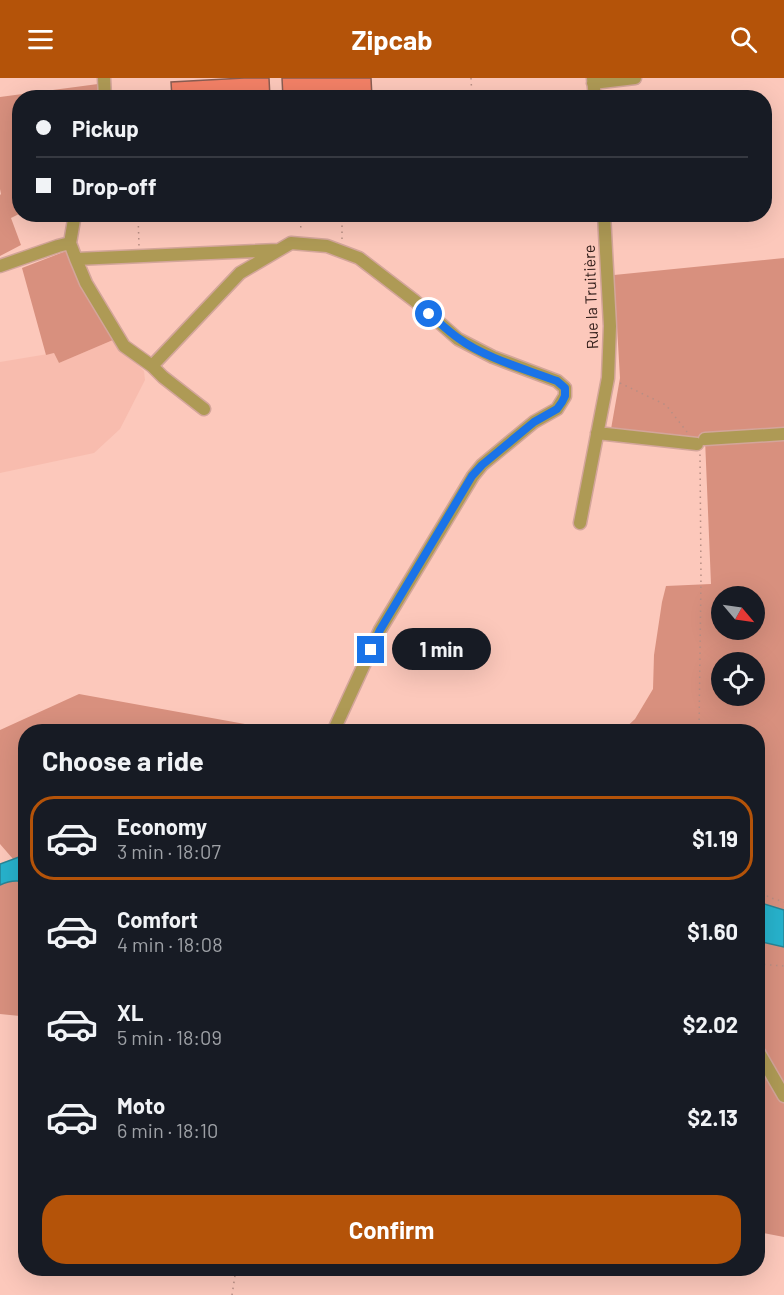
<!DOCTYPE html>
<meta charset="utf-8">
<style>
:root{--surface:#171b24;--page:#242831;--text:#f1f3f6;--muted:#9ea1a6;--line:#363941;--accent:#b45309}
body{margin:0;font-family:Barlow,sans-serif;background:var(--page);color:var(--text);height:100vh;display:flex;flex-direction:column;font-size:22px;white-space:nowrap}
*{box-sizing:border-box;margin:0}
p{font-size:20px;color:var(--muted)}
.icon{flex:none;width:33px;height:33px;fill:none;stroke:currentColor;stroke-width:2;stroke-linecap:round;stroke-linejoin:round}
.map{position:relative;flex:1;overflow:hidden}
.sheet{position:absolute;left:18px;top:646px;width:747px;height:552px;display:flex;flex-direction:column;background:var(--surface);border-radius:24px;box-shadow:0 6px 24px #0002}
.sheet>*{flex:none}
.banner{position:absolute;left:12px;top:12px;width:760px;height:132px;border-radius:24px;box-shadow:0 6px 24px #0002;display:grid;align-content:center;height:132px;padding:0 24px;background:var(--surface)}
.needle{width:39px;rotate:119deg}
.buttons{position:absolute;left:711px;top:508px;display:grid;gap:12px}
.buttons a{display:grid;place-items:center;width:54px;height:54px;border-radius:50%;background:var(--surface);box-shadow:0 6px 24px #0002;font-size:30px}
.end{position:absolute;width:27px;height:27px;margin:-14px;border:8px solid #1a73e8;background:#fff;box-shadow:0 0 0 3px #fff}
.from{border-radius:50%}
.bubble{position:absolute;height:42px;border-radius:21px;background:var(--surface);box-shadow:0 6px 24px #0002;font-size:20px;font-weight:700;line-height:42px;text-align:center}
.banner b{display:flex;align-items:center;gap:21px;height:57px;font-size:22px}
.banner b+b{border-top:2px solid var(--line)}
.banner i{width:15px;height:15px;background:var(--text)}
ul{padding:0;list-style:none}
li{display:flex;align-items:center;gap:18px;height:84px;margin:0 12px 9px;padding:0 12px;border:3px solid transparent;border-radius:24px}
li div{flex:1}
li b{display:block;font-size:22px}
li em{font-style:normal;font-weight:700}
li.current{border-color:var(--accent)}
li>.icon{width:54px;height:54px;stroke-width:1.5}
h2{padding:0 24px;font-size:27px;line-height:72px}
.cta{display:flex;gap:12px;margin-top:auto;padding:12px 24px}
.cta a{flex:1;height:69px;border-radius:24px;background:var(--accent);color:#fff;font-size:24px;font-weight:700;line-height:69px;text-align:center}
header{display:flex;justify-content:space-between;align-items:center;height:78px;padding:0 24px;background:var(--accent);color:#fff;font-size:27px;font-weight:700}
.map>svg:first-child{display:block}
</style>
<header><svg class="icon" aria-label="menu" viewBox="0 0 24 24"><path d="M4 6h16M4 12h16M4 18h16"/></svg>Zipcab<svg class="icon" aria-label="search" viewBox="0 0 24 24"><circle cx="10" cy="10" r="6"/><path d="M15 15l6 6"/></svg></header>
<div class="map">
<svg width="784" height="1217" viewBox="0 0 784 1217">
<rect width="100%" height="100%" fill="#fcc8bb"/>
<path fill="#f8bcae" d="M113 262 144 293 145 302 120 351 94 375 0 395V284L54 275 59 285Z"/>
<path fill="#d8907e" fill-rule="evenodd" d="M98 6 97 19 20 20 19 136 11 140 21 167 0 178V117L1 116 0 111V19Z
M66 173 113 262 59 285 54 275 46 277 22 190Z
M784 180V832L758 824V654H621L635 641 653 611 654 577 662 524 666 508 711 506 705 361 611 351 620 300 614 197ZM722 519H754V552H722ZM722 585H754V618H722Z
M79 616 290 654H26L25 778 13 781 0 766V652Z
M20 803 25 804V942L20 938 0 936V807L6 804Z
M758 863 784 869V1159L758 1154Z"/>
<path fill="#27b2cc" stroke="#298495" stroke-width="1.5" d="M25 778V804C17 802 8 803 0 807V786L19 779Z
M758 824 784 832V869L758 863Z"/>
<path fill="#f28066" stroke="#8a5d52" stroke-width="1.5" d="M244 0H269L270 20H172L171 4Z
M282 0H371L372 20H283Z"/>
<g fill="none" stroke-linecap="round" stroke-linejoin="round">
<defs>
<path id="minor" d="M104 0 105 20
M593 0 595 20
M593 5 635 0
M75 136 70 165 76 181 86 205 124 268 152 288 163 299 204 331
M76 181 278 172
M0 188 58 168 70 165
M152 288 240 195 291 165 327 168 359 180 415 223 458 261 493 279 557 303 565 310V318L557 331 534 344 482 387 473 398 380 552 333 654
M597 355 697 366
M705 361 784 356
M580 445 608 300 610 248 604 136
M758 973 784 1018"/>
</defs>
<use href="#minor" stroke="#d3a59a" stroke-width="15"/>
<path stroke="#b78e84" stroke-width="1.5" stroke-dasharray="1.5 4.5" stroke-linecap="butt" d="M471 0 472 20
M138 136 139 168
M300 136 301 153
M342 161V136
M620 305 666 327 687 354
M699 654 701 499 700 376
M758 802 768 819 784 824
M758 886 784 888
M232 1217 236 1191"/>
<use href="#minor" stroke="#ae9a55" stroke-width="12"/>
</g>
<g fill="none" stroke-linecap="round" stroke-linejoin="round">
<path stroke="#1a73e8" stroke-width="8" d="M371 572 380 552 472 398 482 387 534 344 557 331 562 324 565 318V310L557 303C525 291 485 280 458 260 448 253 439 244 429 236"/>
</g>
<g text-anchor="middle" dominant-baseline="central" stroke-width="6" stroke-linejoin="round" paint-order="stroke">
<g font-size="16" fill="#2d1a16" stroke="#fcc8bb">
<text transform="translate(590 219) rotate(-92)">Rue la Truitière</text>
</g>
</g>
</svg>
<div class="buttons">
<a><svg class="needle" viewBox="-14 -14 28 28"><path d="M0-13l5 13h-10z" fill="#e53935"/><path d="M0 13l5-13h-10z" fill="#9ea1a6"/></svg></a>
<a><svg class="icon" aria-label="locate" viewBox="0 0 24 24"><circle cx="12" cy="12" r="6"/><path d="M12 2v4M12 18v4M2 12h4M18 12h4"/></svg></a>
</div>
<i class="end from" style="left:429px;top:236px"></i>
<i class="end" style="left:371px;top:572px"></i>
<div class="bubble" style="left:392px;top:550px;width:99px">1 min</div>
<div class="banner">
<b><i class="from"></i>Pickup</b>
<b><i></i>Drop-off</b>
</div>
<section class="sheet">
<h2>Choose a ride</h2>
<ul>
<li class="current"><svg class="icon" aria-label="car" viewBox="0 0 24 24"><path d="M5 17H2v-5l4-1 3-4h7l3 4 3 1v5h-3M9 17h6M6 11h13"/><circle cx="7" cy="17" r="2"/><circle cx="17" cy="17" r="2"/></svg><div><b>Economy</b><p>3 min · 18:07</p></div><em>$1.19</em></li>
<li><svg class="icon" aria-label="car" viewBox="0 0 24 24"><path d="M5 17H2v-5l4-1 3-4h7l3 4 3 1v5h-3M9 17h6M6 11h13"/><circle cx="7" cy="17" r="2"/><circle cx="17" cy="17" r="2"/></svg><div><b>Comfort</b><p>4 min · 18:08</p></div><em>$1.60</em></li>
<li><svg class="icon" aria-label="car" viewBox="0 0 24 24"><path d="M5 17H2v-5l4-1 3-4h7l3 4 3 1v5h-3M9 17h6M6 11h13"/><circle cx="7" cy="17" r="2"/><circle cx="17" cy="17" r="2"/></svg><div><b>XL</b><p>5 min · 18:09</p></div><em>$2.02</em></li>
<li><svg class="icon" aria-label="car" viewBox="0 0 24 24"><path d="M5 17H2v-5l4-1 3-4h7l3 4 3 1v5h-3M9 17h6M6 11h13"/><circle cx="7" cy="17" r="2"/><circle cx="17" cy="17" r="2"/></svg><div><b>Moto</b><p>6 min · 18:10</p></div><em>$2.13</em></li>
</ul>
<div class="cta"><a>Confirm</a></div>
</section>
</div>
